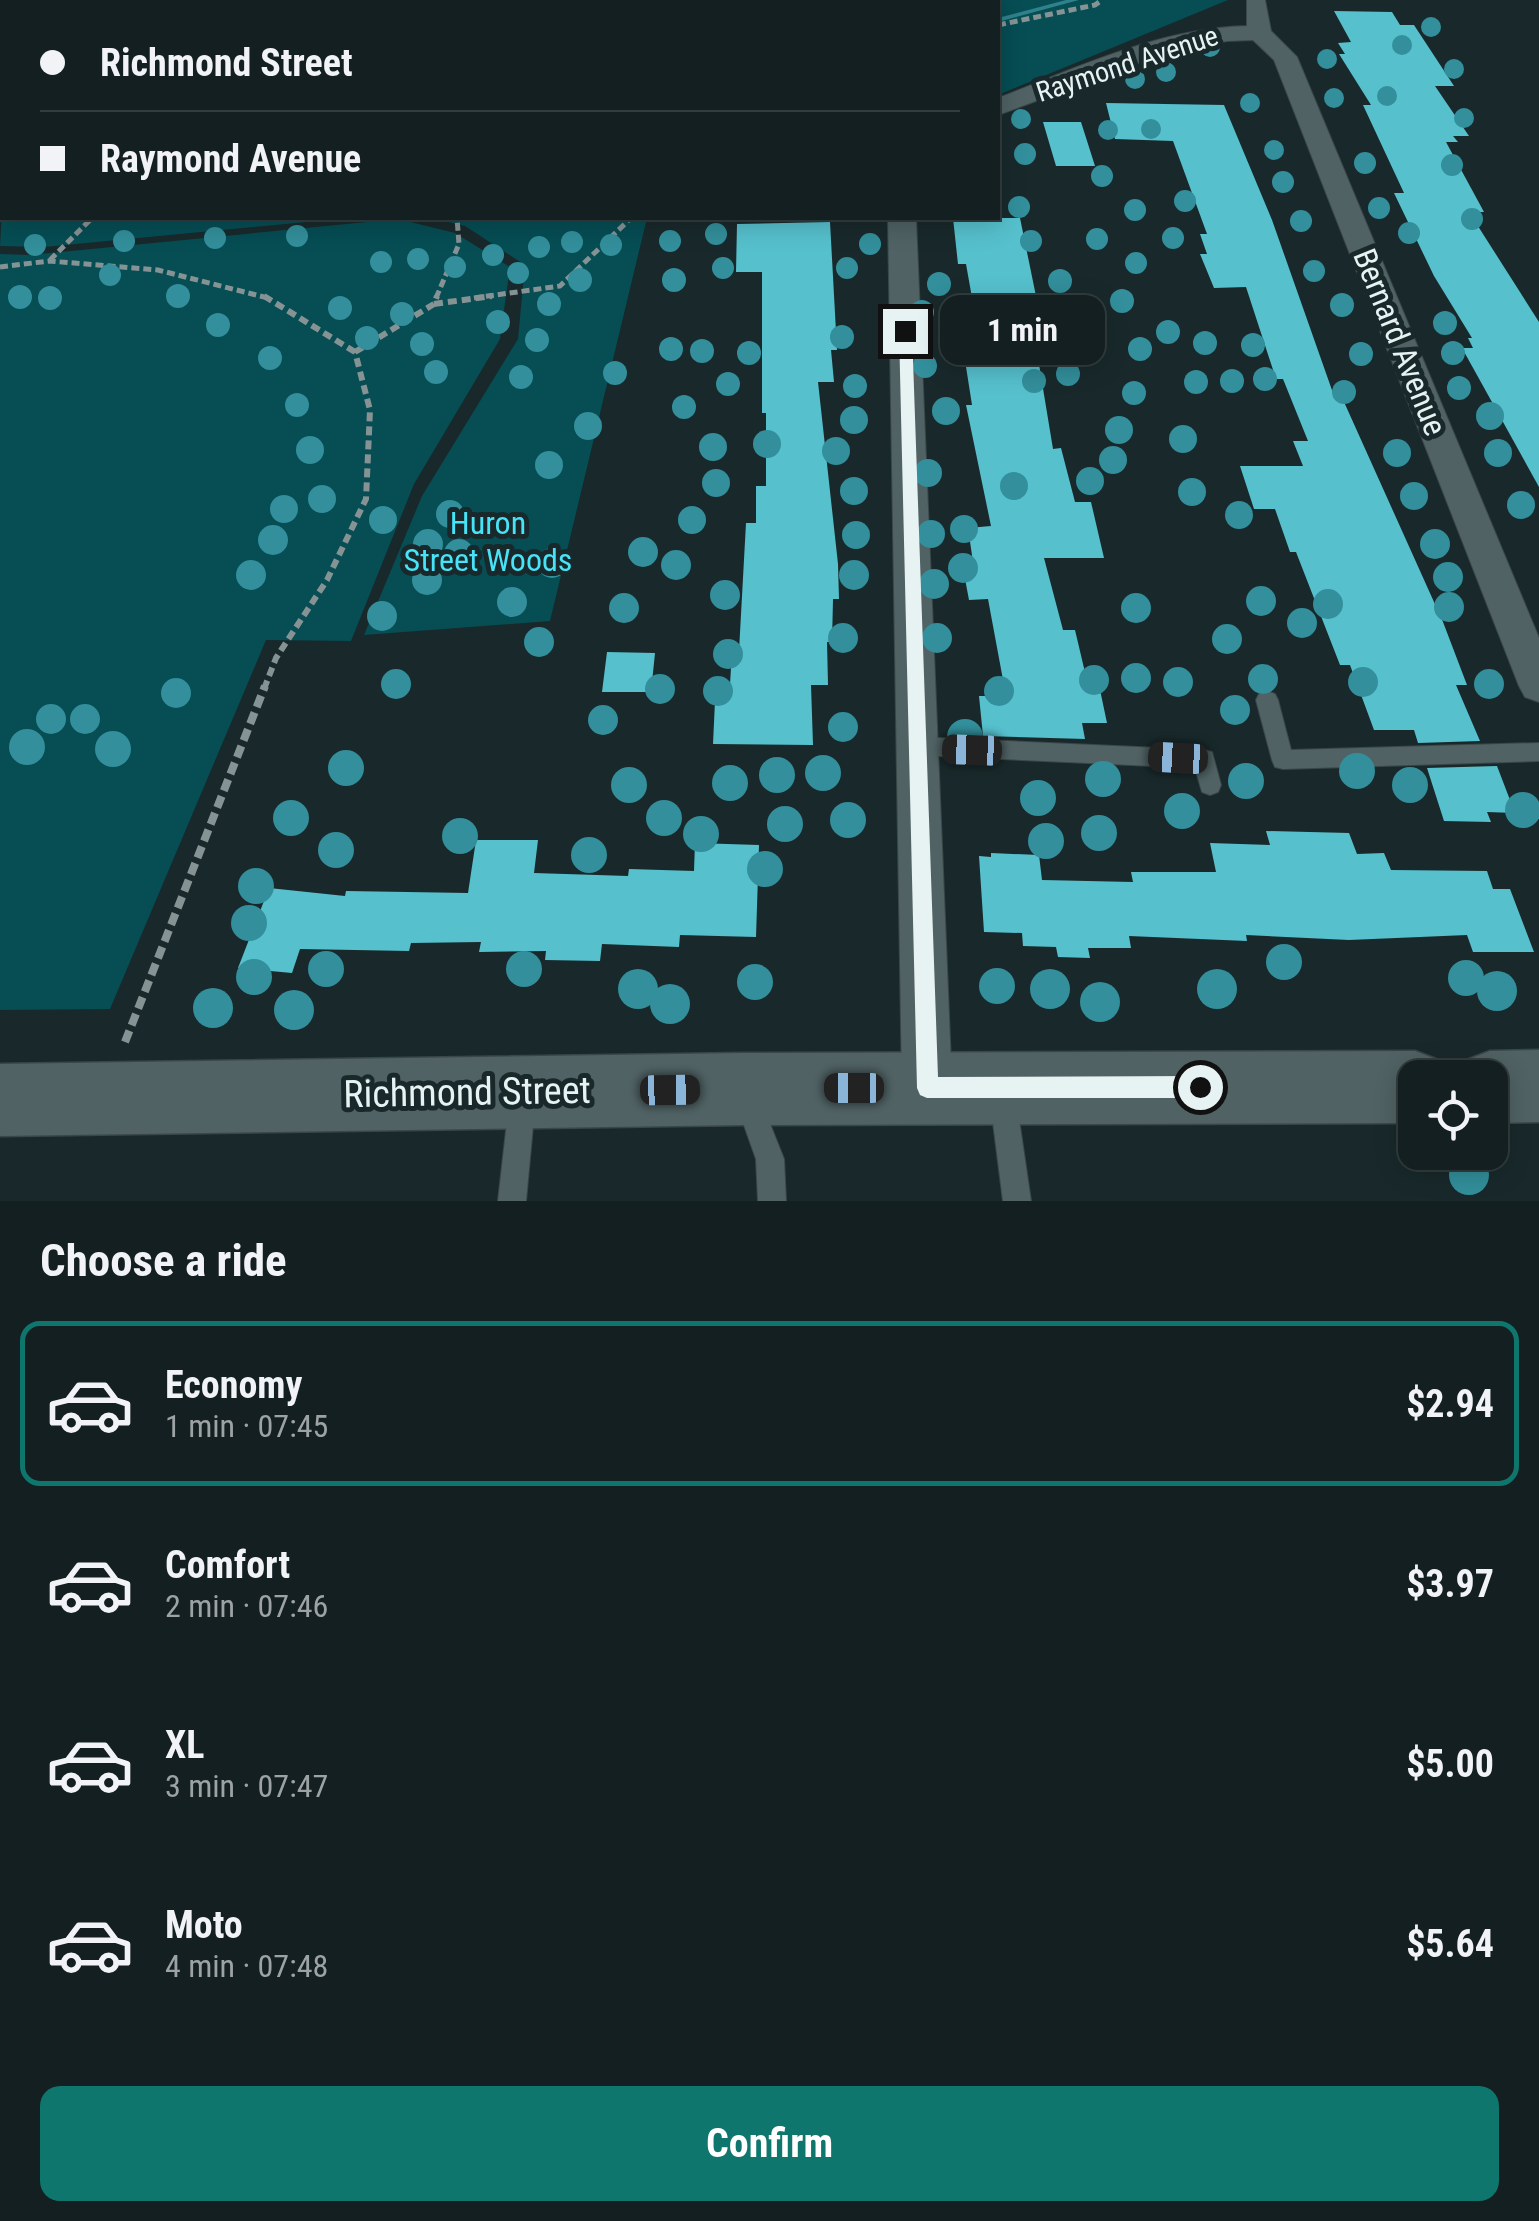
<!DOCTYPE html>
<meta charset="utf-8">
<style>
:root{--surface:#131f20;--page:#202c2d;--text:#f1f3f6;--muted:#9da2a5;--line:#323d3e;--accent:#0f766e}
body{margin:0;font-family:"Roboto Condensed",sans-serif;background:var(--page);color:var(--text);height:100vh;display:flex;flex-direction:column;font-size:38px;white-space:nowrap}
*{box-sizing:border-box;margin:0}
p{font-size:32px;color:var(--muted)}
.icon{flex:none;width:55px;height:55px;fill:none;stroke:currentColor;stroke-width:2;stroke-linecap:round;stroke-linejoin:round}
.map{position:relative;height:1201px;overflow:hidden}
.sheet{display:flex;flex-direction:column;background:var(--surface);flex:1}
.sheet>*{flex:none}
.top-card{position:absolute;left:0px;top:0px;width:1000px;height:220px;box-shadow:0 5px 25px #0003,0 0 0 2px var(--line);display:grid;align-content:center;height:220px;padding:0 40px;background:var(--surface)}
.controls{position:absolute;left:1398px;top:1060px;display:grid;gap:20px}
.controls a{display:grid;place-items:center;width:110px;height:110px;border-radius:20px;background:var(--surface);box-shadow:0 5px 25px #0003,0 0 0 2px var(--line);font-size:50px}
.end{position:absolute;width:45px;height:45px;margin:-22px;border:12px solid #e7f2f3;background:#111;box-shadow:0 0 0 5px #111}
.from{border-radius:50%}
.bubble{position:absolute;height:70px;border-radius:20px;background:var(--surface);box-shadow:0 5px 25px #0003,0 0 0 2px var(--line);font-size:32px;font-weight:700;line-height:70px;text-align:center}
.car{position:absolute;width:30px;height:60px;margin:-30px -15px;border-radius:12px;box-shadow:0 0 8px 2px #0007;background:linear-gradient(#222 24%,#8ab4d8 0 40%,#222 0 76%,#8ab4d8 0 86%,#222 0)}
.top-card b{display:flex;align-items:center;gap:35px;height:95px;font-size:38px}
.top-card b+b{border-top:2px solid var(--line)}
.top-card i{width:25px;height:25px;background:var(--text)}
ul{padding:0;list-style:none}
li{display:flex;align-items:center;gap:30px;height:165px;margin:0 20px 15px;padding:0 20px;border:5px solid transparent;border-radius:20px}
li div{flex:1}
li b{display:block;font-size:38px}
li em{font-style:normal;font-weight:700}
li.current{border-color:var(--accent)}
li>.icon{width:90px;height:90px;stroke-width:1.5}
h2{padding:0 40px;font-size:45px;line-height:120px}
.primary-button{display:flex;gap:20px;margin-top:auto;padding:20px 40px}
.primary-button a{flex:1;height:115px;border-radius:20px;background:var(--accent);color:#fff;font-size:40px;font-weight:700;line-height:115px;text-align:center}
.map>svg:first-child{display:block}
</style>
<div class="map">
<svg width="1539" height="1201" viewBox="0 0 1539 1201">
<rect width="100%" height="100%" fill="#19292b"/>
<path fill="#064d54" d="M0 0H682L2 2 0 114Z
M913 0H1228L998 95V2H906Z
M2 212V218H349L44 247 0 246Z
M432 218H647L550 621 364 635 422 496 518 339 525 265 465 226Z
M398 219 455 233 510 267 500 339 414 484 351 641 266 640 110 1009 0 1010V254L30 255Z"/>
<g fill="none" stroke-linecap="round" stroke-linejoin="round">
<path fill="#2f818b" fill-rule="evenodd" d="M1066 0H1079L998 22V18Z"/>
</g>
<path fill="#56c0cd" d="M1334 11 1392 12 1400 25H1414L1454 86H1435L1469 136H1453L1458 142H1446L1484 212H1469L1539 322V487L1462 348H1473L1468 338H1472L1434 276 1394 193H1404L1363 105H1371L1339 54H1345L1338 43 1351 42Z
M1106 103 1224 105 1272 220 1333 393H1340L1443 622 1467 685H1456L1480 741 1418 743 1414 730H1374L1350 665H1340L1296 552H1290L1275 509H1254L1240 466H1303L1293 441H1308L1283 379H1276L1246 287 1214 288 1200 254H1207L1200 234H1207L1173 141 1115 139Z
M1043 122H1081L1095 166H1056Z
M953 218H1020L1045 340H1035L1053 449 1061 448 1075 502H1091L1104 558H1044L1063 630H1075L1088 685H1099L1107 723H1082L1085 739 983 736 979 696H1006L988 599 969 600 962 563 973 562 968 528 991 526 966 405H972L964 354H982L966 264H958Z
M830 222 837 350H831L834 382H818L838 564 839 599H833L832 642H827L828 685H811L813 745 713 744 715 701H729L732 651H739L746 523H756V486H766V413H762V272H736L737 224Z
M607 652 655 653 651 692H602Z
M1497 766 1515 813 1487 812 1491 822 1444 821 1427 768Z
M1266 831 1349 833 1357 854 1384 853 1391 870 1487 871 1493 889H1510L1534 952H1473L1467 935 1349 940 1246 935 1247 941 1129 936 1131 948H1088L1090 958 1058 957 1056 947 1023 946 1022 933 984 932 979 856 991 857V853L1039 855 1042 880 1133 882 1131 872H1216L1210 843 1270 845Z
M476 840H538L534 873 628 876 629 869 694 871 695 843 759 845 756 937 680 935 679 947 602 944 600 961 545 960 546 951 479 952 481 942 411 943 409 951 300 949 292 973 238 968 269 888 345 896 346 891 468 893Z"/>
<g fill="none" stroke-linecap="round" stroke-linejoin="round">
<defs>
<path id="service" d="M1267 691 1275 694 1278 700 1291 750 1539 743V761L1283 769 1275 767 1272 760 1256 700 1259 694Z
M917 737 1204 750 1212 752 1221 785 1218 792 1210 795 1202 792 1195 768 917 755 909 753 906 746 909 739Z
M1003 1086 1012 1090 1016 1099 1031 1201H1003L990 1099 994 1090Z
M748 1087 757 1091 784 1159 786 1201H758L756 1159 735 1100 739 1091Z
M522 1091 531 1095 535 1104 526 1201H498L509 1104 513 1095Z"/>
<path id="minor" d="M1247 0H1265L1271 31 1297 57 1539 638V702L1525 697 1519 686 1274 60 1253 40 1227 41 1169 52 998 115V98C1077 68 1160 28 1247 26Z
M888 218H916L952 1088 944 1105 927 1113 910 1105 902 1088Z"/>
<path id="secondary" d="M1539 1050V1122L1490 1123V1078H1458L1464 1061 1490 1051Z
M1415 1051 1441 1061 1447 1078H1415V1123L744 1125 0 1136V1064L744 1053Z"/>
</defs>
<use href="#service" stroke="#3a4749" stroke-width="2"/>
<use href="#minor" stroke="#3a4749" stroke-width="2"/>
<use href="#secondary" stroke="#3a4749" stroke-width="3"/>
<path stroke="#869395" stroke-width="5" stroke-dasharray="8 4" stroke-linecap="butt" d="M459 2 464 0
M998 25 1095 5 1102 0
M50 260 92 218
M0 267 49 261 158 270 268 298
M436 298 459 244 457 218
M474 298 560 286 631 218"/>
<path stroke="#869395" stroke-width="6" stroke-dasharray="9 5" stroke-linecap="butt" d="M264 296 355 352
M434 304 492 296
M355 352 434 304 437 296
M264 689 276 658 327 580 366 499 370 410 355 352"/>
<path stroke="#869395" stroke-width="8" stroke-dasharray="12 6" stroke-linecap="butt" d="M125 1042 265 686"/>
<use href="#service" fill="#506264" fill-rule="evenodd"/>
<use href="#minor" fill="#506264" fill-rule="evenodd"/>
<use href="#secondary" fill="#506264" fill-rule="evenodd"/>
</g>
<g fill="#328f9b">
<circle cx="1431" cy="27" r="10"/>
<circle cx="1402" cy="45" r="10"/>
<circle cx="1210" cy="47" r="10"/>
<circle cx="1327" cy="59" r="10"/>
<circle cx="1454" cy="69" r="10"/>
<circle cx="1166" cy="72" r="10"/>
<circle cx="1135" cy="79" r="10"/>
<circle cx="1387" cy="96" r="10"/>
<circle cx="1334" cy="98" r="10"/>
<circle cx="1250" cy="103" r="10"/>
<circle cx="1464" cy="118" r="10"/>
<circle cx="1021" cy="119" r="10"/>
<circle cx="1151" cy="129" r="10"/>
<circle cx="1108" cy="130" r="10"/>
<circle cx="1274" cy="150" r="10"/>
<circle cx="1025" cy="154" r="11"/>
<circle cx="1365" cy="163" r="11"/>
<circle cx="1452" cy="165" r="11"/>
<circle cx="1102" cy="176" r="11"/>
<circle cx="1283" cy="182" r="11"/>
<circle cx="1185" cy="201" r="11"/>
<circle cx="1019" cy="207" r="11"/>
<circle cx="1379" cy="208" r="11"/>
<circle cx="1135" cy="210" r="11"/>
<circle cx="1472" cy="219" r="11"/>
<circle cx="1301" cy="221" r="11"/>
<circle cx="1409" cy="233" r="11"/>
<circle cx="716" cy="234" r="11"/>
<circle cx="297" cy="236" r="11"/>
<circle cx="215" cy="238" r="11"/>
<circle cx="1173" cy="238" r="11"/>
<circle cx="1097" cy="239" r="11"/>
<circle cx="124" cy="241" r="11"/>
<circle cx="670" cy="241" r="11"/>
<circle cx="1031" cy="241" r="11"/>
<circle cx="572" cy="242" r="11"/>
<circle cx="870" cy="244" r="11"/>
<circle cx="35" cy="245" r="11"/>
<circle cx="611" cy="245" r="11"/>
<circle cx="539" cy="247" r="11"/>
<circle cx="493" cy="255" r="11"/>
<circle cx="418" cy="259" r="11"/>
<circle cx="381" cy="262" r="11"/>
<circle cx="1136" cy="263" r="11"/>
<circle cx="455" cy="267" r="11"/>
<circle cx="723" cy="268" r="11"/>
<circle cx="847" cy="268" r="11"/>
<circle cx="1314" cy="271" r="11"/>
<circle cx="518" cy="273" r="11"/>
<circle cx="110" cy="275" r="11"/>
<circle cx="580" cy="280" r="12"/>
<circle cx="674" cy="280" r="12"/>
<circle cx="1060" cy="281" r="12"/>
<circle cx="939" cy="284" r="12"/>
<circle cx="178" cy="296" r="12"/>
<circle cx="20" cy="297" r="12"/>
<circle cx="50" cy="298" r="12"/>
<circle cx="1122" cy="301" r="12"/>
<circle cx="549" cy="304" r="12"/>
<circle cx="1342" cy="305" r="12"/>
<circle cx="340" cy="308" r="12"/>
<circle cx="1069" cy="311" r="12"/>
<circle cx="922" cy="312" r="12"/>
<circle cx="402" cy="314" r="12"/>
<circle cx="498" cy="322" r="12"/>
<circle cx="1445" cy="323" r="12"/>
<circle cx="218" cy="325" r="12"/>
<circle cx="1168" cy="332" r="12"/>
<circle cx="842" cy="337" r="12"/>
<circle cx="367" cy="338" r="12"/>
<circle cx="537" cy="340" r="12"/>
<circle cx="1205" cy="343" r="12"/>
<circle cx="422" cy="344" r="12"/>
<circle cx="1253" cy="345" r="12"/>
<circle cx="671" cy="349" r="12"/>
<circle cx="1140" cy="349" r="12"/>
<circle cx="1036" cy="350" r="12"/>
<circle cx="702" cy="351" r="12"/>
<circle cx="749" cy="353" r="12"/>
<circle cx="1453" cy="353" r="12"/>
<circle cx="1361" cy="354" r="12"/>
<circle cx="270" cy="358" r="12"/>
<circle cx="925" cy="366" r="12"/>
<circle cx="436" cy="372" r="12"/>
<circle cx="615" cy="373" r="12"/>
<circle cx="1068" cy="374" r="12"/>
<circle cx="521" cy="377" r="12"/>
<circle cx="1265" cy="379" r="12"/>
<circle cx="1034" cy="381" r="12"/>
<circle cx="1232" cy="381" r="12"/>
<circle cx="1196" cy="382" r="12"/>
<circle cx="728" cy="384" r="12"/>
<circle cx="855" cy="386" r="12"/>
<circle cx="1459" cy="388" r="12"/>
<circle cx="1344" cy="392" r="12"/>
<circle cx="1134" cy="393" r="12"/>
<circle cx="297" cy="405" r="12"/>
<circle cx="684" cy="407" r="12"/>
<circle cx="946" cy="411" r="14"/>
<circle cx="1490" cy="416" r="14"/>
<circle cx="854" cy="420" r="14"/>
<circle cx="588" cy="426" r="14"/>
<circle cx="1119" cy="430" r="14"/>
<circle cx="1183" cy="439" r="14"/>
<circle cx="767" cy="444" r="14"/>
<circle cx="713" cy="447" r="14"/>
<circle cx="310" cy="450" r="14"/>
<circle cx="836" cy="451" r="14"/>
<circle cx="1397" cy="453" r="14"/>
<circle cx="1498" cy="453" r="14"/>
<circle cx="1113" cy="460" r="14"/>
<circle cx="549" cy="465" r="14"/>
<circle cx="928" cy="473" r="14"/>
<circle cx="1090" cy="481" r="14"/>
<circle cx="716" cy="483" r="14"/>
<circle cx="1014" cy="486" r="14"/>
<circle cx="854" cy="491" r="14"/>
<circle cx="1192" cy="492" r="14"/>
<circle cx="1414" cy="496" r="14"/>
<circle cx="322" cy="499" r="14"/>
<circle cx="1521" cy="505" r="14"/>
<circle cx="284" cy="509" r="14"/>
<circle cx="450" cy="514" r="14"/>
<circle cx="1239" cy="515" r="14"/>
<circle cx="383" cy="520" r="14"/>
<circle cx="692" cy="520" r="14"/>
<circle cx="964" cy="529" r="14"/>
<circle cx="931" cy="534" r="14"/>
<circle cx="856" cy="535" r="14"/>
<circle cx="273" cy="540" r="15"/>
<circle cx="428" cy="544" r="15"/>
<circle cx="1435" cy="544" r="15"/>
<circle cx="643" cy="552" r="15"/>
<circle cx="459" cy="554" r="15"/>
<circle cx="552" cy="563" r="15"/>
<circle cx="676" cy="565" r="15"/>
<circle cx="963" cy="568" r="15"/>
<circle cx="251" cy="575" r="15"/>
<circle cx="854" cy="575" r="15"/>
<circle cx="1448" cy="577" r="15"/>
<circle cx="427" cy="580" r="15"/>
<circle cx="934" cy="584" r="15"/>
<circle cx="725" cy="595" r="15"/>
<circle cx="1261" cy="601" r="15"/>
<circle cx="512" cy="602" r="15"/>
<circle cx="1328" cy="604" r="15"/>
<circle cx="1449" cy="607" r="15"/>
<circle cx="624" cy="608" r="15"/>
<circle cx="1136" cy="608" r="15"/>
<circle cx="382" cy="616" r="15"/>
<circle cx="1302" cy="623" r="15"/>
<circle cx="843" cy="638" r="15"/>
<circle cx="937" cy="638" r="15"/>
<circle cx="1227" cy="639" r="15"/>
<circle cx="539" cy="642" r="15"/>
<circle cx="728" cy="654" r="15"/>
<circle cx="1136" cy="678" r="15"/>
<circle cx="1263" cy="679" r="15"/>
<circle cx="1094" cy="680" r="15"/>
<circle cx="1178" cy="682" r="15"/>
<circle cx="1363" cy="682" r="15"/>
<circle cx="396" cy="684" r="15"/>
<circle cx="1489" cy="684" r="15"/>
<circle cx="660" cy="689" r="15"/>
<circle cx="718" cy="691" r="15"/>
<circle cx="999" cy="691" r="15"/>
<circle cx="176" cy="693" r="15"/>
<circle cx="1235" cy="710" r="15"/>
<circle cx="51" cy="719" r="15"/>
<circle cx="85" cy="719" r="15"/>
<circle cx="603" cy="720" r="15"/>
<circle cx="843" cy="727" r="15"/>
<circle cx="965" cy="737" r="18"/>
<circle cx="27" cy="747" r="18"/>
<circle cx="113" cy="749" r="18"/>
<circle cx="346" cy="768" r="18"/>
<circle cx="1357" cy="771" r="18"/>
<circle cx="823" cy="773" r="18"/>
<circle cx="777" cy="775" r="18"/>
<circle cx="1103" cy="779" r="18"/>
<circle cx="1246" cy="781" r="18"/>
<circle cx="730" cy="783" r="18"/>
<circle cx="629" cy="785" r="18"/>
<circle cx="1410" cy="785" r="18"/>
<circle cx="1038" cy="798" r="18"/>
<circle cx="1523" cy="810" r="18"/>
<circle cx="1182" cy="811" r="18"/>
<circle cx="291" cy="818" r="18"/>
<circle cx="664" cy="818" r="18"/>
<circle cx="848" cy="820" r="18"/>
<circle cx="785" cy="824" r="18"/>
<circle cx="1099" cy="833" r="18"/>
<circle cx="701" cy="834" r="18"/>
<circle cx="460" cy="836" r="18"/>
<circle cx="1046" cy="841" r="18"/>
<circle cx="336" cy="850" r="18"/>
<circle cx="589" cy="855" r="18"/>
<circle cx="765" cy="869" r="18"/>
<circle cx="256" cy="886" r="18"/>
<circle cx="249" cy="923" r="18"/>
<circle cx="1284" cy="962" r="18"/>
<circle cx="326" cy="969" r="18"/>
<circle cx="524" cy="969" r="18"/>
<circle cx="254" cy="977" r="18"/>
<circle cx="1466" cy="978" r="18"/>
<circle cx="755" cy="982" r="18"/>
<circle cx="997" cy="986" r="18"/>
<circle cx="638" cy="989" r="20"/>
<circle cx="1050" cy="989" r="20"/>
<circle cx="1217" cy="989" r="20"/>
<circle cx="1497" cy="991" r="20"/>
<circle cx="1100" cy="1002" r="20"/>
<circle cx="670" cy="1004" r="20"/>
<circle cx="213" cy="1008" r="20"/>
<circle cx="294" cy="1010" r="20"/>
<circle cx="1469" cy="1175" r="20"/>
</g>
<path fill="#e7f2f3" d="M905 326 912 331 938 1077 1200 1076 1208 1079 1211 1087 1208 1095 1200 1098H927L920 1095 917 1088 899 331Z"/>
<g text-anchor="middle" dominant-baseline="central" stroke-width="10" stroke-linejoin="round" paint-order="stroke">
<g font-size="28" fill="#e7f2f3" stroke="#19292b">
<text transform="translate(1127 64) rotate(-18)">Raymond Avenue</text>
</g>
<g font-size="32" fill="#e7f2f3" stroke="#19292b">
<text transform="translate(1400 342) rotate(68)">Bernard Avenue</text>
</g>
<g font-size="32" fill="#47e3f6" stroke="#19292b">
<text x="488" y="523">Huron<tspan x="488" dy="37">Street Woods</tspan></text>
</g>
<g font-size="38" fill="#e7f2f3" stroke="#19292b">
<text transform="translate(467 1092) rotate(-1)">Richmond Street</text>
</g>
</g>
</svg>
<div class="controls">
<a><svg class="icon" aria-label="locate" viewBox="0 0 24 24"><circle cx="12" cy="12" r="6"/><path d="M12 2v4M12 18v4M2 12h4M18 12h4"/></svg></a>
</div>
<i class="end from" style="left:1200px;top:1087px"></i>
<i class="end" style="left:905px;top:331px"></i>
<div class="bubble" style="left:940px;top:295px;width:165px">1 min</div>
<i class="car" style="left:972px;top:750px;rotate:272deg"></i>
<i class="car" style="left:1178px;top:758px;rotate:273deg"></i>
<i class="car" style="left:854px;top:1088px;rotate:270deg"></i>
<i class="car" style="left:670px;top:1090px;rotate:89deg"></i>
<div class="top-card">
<b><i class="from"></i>Richmond Street</b>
<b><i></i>Raymond Avenue</b>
</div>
</div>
<section class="sheet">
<h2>Choose a ride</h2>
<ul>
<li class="current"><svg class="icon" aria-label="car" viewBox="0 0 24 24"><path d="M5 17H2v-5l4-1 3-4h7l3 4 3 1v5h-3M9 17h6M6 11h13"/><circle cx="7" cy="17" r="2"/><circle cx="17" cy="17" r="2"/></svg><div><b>Economy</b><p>1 min · 07:45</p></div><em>$2.94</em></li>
<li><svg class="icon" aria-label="car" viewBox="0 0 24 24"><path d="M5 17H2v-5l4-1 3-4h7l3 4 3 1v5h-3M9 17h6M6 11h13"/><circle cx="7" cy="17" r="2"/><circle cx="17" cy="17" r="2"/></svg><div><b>Comfort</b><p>2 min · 07:46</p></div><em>$3.97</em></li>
<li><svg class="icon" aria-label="car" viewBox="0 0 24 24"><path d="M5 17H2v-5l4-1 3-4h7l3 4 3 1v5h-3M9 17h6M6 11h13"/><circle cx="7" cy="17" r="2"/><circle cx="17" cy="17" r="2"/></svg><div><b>XL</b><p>3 min · 07:47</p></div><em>$5.00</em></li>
<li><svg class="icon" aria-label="car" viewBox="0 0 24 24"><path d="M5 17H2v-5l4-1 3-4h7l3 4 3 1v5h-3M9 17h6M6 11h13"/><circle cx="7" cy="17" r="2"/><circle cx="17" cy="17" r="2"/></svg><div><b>Moto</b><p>4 min · 07:48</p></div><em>$5.64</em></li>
</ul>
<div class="primary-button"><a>Confirm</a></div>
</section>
